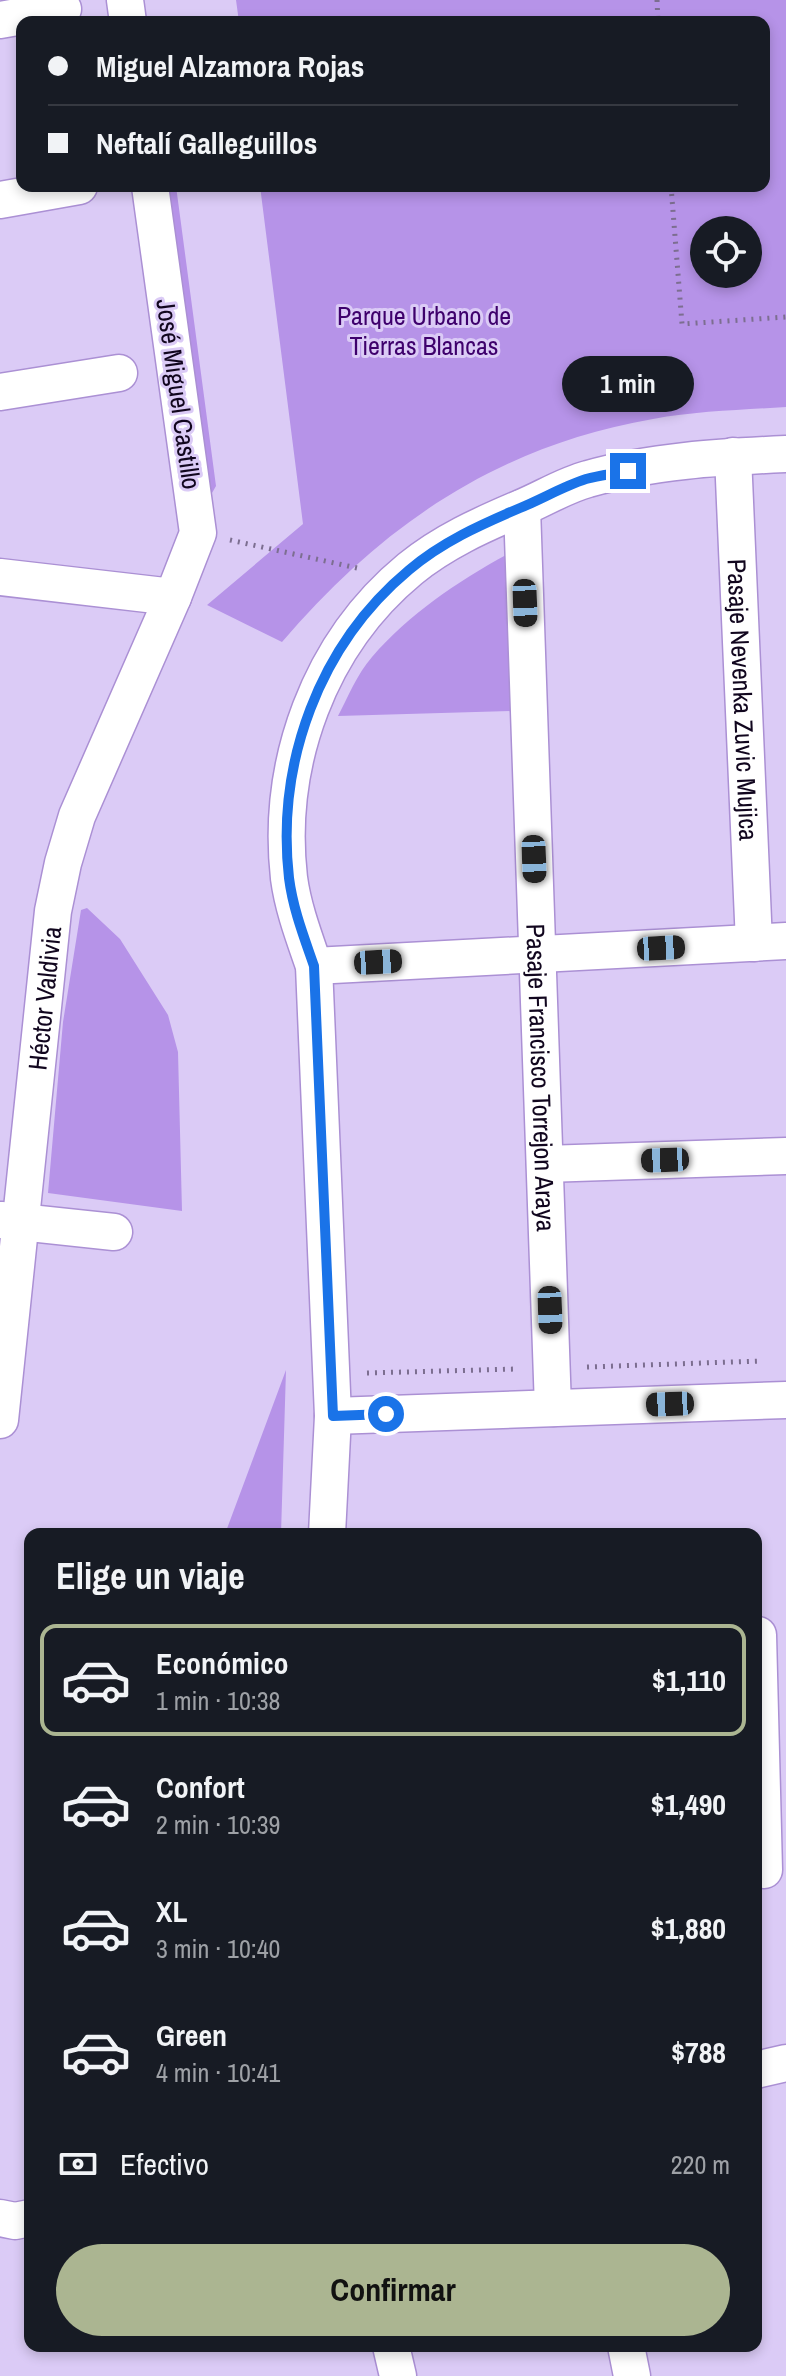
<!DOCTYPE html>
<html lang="es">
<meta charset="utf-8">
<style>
:root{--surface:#171b24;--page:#20242c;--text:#f1f3f6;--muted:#9ea1a6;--line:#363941;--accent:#abb591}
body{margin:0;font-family:"Archivo Narrow",sans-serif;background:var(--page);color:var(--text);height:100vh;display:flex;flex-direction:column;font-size:30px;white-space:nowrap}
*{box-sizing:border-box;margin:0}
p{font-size:26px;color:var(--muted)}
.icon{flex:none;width:44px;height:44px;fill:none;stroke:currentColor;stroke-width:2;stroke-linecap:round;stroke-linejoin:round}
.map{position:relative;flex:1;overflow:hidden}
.sheet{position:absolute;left:24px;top:1528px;width:738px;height:824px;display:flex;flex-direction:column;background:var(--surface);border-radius:16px;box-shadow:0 4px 12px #0003}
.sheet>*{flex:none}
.guide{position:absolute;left:16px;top:16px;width:754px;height:176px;border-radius:16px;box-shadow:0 4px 12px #0003;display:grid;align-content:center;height:176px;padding:0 32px;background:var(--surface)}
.buttons{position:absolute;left:690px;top:216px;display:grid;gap:16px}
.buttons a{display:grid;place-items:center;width:72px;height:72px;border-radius:50%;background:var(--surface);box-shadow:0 4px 12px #0003;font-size:40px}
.end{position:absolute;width:36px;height:36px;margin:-18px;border:10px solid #1a73e8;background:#fff;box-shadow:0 0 0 4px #fff}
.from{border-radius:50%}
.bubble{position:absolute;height:56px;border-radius:28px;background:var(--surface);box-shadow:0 4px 12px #0003;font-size:26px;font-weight:800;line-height:56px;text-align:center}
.car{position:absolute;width:24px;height:48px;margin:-24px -12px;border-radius:10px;box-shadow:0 0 6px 2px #0007;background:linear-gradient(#222 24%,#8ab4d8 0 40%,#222 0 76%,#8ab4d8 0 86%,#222 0)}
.guide b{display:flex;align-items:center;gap:28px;height:76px;font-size:30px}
.guide b+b{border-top:2px solid var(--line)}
.guide i{width:20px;height:20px;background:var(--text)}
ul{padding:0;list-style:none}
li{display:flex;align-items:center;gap:24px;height:112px;margin:0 16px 12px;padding:0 16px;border:4px solid transparent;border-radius:16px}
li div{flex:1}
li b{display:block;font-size:30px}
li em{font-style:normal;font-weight:800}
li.on{border-color:var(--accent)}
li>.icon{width:72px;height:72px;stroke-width:1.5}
h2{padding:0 32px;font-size:36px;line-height:96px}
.pay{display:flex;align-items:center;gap:20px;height:88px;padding:0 32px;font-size:30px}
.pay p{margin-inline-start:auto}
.button{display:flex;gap:16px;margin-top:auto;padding:16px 32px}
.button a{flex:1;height:92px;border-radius:48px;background:var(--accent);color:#111;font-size:32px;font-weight:800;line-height:92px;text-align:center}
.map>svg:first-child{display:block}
</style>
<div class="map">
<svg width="786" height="2376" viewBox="0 0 786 2376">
<rect width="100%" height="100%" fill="#dbcbf6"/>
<path fill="#b693e8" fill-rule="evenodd" d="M236 0H786V407C742 410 697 411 653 419 498 446 383 524 282 642L207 605 303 524 260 186H764V22H239ZM748 230V274H704V230Z
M168 186H176L216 486 212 493 208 491Z
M506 555 513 711 338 716C348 697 357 674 372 657 409 614 457 582 506 555Z
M87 908 120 939 168 1015 178 1052 182 1211 48 1193 63 1022 81 910Z
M286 1370 281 1534H225Z"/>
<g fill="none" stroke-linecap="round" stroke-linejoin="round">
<defs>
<g id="minor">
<path d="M125 0 128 22"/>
<path d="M0 20 63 9"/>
<path d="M0 200 79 186"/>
<path d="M0 392 119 373"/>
<path id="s1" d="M733 456 754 943"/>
<path id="s2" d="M522 508 553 1408"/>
<path d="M0 577 173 597"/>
<path d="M314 966 786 941"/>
<path d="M545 1164 786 1156"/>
<path d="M1 1220 114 1232"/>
<path d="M333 1416 786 1400"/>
<path id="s3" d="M0 1420 53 911 63 863 77 816 173 597 198 533 150 186"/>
<path d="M327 1534 333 1416 314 966C304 937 293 908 289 878 276 763 319 644 410 569 443 542 481 525 521 508 543 499 565 485 588 479 651 461 720 457 786 454"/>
<path d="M758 1635 764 1870"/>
<path d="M756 2070 786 2063"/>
<path d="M0 2218 15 2221 30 2218"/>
<path d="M391 2346 398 2376"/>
<path d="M626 2346 632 2376"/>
</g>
</defs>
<use href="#minor" stroke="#ab90d4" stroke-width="39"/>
<path stroke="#7c6e90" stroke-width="5" stroke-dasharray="2 6" stroke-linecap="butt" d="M657 0 658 22
M671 186 682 324 786 317
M230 540 357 568
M587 1367 761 1361
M367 1373 517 1369"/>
<use href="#minor" stroke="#fff" stroke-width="36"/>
</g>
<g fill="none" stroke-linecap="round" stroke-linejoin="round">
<path stroke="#1a73e8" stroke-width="10" d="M386 1414 333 1416 314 966C304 937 293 909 289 878 276 763 319 645 409 570 442 542 480 525 520 508 542 499 564 486 586 479 600 475 614 474 628 471"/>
</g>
<g text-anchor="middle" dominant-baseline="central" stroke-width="6" stroke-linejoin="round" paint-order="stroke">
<g font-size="26" fill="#3e006c" stroke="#dbcbf6">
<text x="424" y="315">Parque Urbano de<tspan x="424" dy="30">Tierras Blancas</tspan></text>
</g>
<g font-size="26" fill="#11061e" stroke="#dbcbf6">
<text transform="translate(179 394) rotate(82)">José Miguel Castillo</text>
<text stroke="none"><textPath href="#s1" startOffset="244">Pasaje Nevenka Zuvic Mujica</textPath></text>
<text stroke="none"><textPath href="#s3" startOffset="424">Héctor Valdivia</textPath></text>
<text stroke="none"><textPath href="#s2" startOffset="570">Pasaje Francisco Torrejon Araya</textPath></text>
</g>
</g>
</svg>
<div class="buttons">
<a><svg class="icon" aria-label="locate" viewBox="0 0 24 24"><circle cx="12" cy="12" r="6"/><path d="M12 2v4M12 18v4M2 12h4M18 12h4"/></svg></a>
</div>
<i class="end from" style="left:386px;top:1414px"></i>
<i class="end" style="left:628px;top:471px"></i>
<div class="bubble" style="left:562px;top:356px;width:132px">1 min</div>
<i class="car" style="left:525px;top:603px;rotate:178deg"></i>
<i class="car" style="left:534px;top:859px;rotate:178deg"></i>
<i class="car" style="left:661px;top:948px;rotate:87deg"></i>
<i class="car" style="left:378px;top:962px;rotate:87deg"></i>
<i class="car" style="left:665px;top:1160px;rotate:268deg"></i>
<i class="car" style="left:550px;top:1310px;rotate:178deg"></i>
<i class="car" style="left:670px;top:1404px;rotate:268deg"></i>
<div class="guide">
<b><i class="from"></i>Miguel Alzamora Rojas</b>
<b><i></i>Neftalí Galleguillos</b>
</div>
<section class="sheet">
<h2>Elige un viaje</h2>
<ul>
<li class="on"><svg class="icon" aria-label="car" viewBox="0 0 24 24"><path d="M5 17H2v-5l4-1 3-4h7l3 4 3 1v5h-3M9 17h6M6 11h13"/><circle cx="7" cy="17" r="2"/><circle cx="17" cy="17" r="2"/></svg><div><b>Económico</b><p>1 min · 10:38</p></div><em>$1,110</em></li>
<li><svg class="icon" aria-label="car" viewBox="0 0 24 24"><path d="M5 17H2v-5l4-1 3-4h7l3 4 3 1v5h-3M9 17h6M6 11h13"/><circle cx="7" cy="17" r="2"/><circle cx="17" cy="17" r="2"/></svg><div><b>Confort</b><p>2 min · 10:39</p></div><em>$1,490</em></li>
<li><svg class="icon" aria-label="car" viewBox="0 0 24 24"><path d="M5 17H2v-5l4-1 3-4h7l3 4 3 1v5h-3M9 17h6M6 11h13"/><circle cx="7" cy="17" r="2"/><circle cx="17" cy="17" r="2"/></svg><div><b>XL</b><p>3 min · 10:40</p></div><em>$1,880</em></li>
<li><svg class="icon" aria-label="car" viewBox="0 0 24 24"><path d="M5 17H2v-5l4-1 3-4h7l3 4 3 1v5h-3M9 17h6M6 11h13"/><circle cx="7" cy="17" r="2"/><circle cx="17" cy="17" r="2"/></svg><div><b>Green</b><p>4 min · 10:41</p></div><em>$788</em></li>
</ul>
<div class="pay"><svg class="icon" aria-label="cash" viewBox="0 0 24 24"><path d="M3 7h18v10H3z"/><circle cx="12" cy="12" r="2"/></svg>Efectivo<p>220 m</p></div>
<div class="button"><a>Confirmar</a></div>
</section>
</div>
